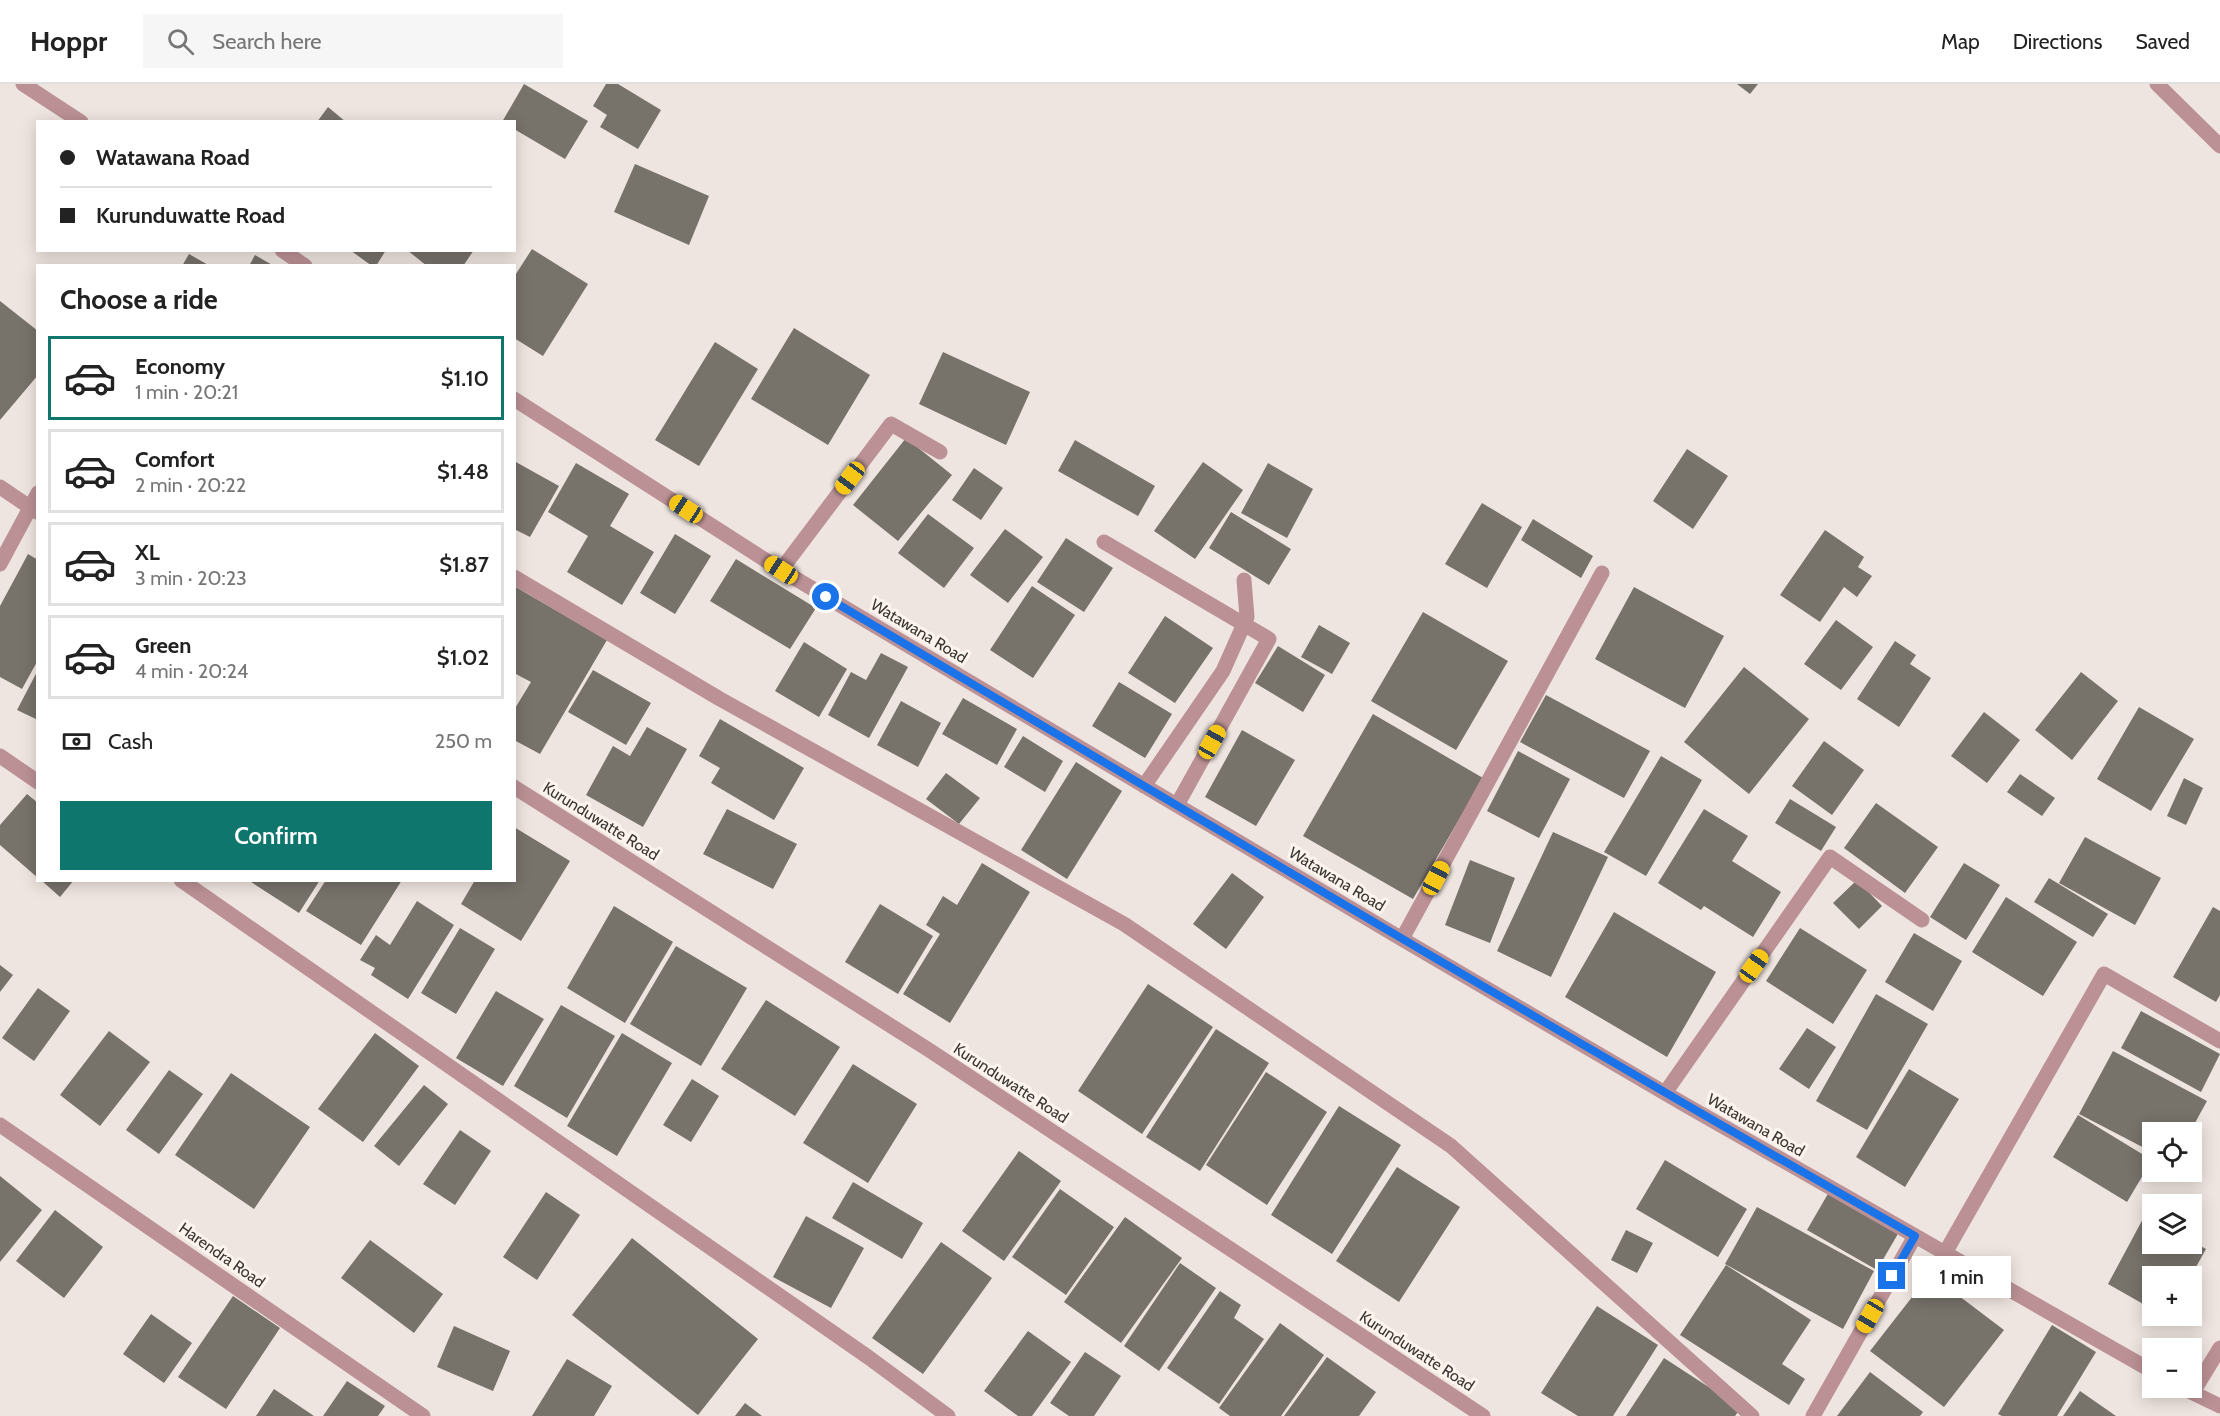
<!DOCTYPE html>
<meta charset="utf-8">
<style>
:root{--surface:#fff;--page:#f6f6f6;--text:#222;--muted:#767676;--line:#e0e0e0;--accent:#0f766e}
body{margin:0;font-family:Cabin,sans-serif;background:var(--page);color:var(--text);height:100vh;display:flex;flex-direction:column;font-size:22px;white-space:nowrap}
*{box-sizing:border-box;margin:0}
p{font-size:20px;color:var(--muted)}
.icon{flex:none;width:33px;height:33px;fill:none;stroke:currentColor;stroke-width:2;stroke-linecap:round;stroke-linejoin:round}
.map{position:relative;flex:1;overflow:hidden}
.sheet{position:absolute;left:36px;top:180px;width:480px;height:618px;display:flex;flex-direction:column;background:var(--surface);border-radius:0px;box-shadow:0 3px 15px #0003}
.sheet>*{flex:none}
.guide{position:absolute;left:36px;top:36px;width:480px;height:132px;border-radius:0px;box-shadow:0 3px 15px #0003;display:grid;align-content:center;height:132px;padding:0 24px;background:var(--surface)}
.tools{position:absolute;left:2142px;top:1038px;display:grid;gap:12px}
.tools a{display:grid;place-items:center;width:60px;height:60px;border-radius:0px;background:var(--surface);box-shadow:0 3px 15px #0003;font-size:30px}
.end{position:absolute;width:27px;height:27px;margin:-14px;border:8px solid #1a73e8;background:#fff;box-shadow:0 0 0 3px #fff}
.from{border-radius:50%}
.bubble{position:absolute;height:42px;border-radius:0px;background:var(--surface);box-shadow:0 3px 15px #0003;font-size:20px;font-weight:600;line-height:42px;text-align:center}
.car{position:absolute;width:18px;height:36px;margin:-18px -9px;border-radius:8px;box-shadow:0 0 4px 2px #0007;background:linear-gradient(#f5c518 24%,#345 0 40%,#f5c518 0 76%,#345 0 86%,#f5c518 0)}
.guide b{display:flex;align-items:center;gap:21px;height:57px;font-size:22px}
.guide b+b{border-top:2px solid var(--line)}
.guide i{width:15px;height:15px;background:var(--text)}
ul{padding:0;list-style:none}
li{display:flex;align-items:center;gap:18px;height:84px;margin:0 12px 9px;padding:0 12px;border:3px solid var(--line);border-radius:0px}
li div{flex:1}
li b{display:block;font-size:22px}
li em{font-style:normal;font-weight:600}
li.current{border-color:var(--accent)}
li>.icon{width:54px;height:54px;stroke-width:1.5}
h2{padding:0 24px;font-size:27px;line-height:72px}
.pay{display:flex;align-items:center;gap:15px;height:66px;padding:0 24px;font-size:22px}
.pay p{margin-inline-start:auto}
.cta{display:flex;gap:12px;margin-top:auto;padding:12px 24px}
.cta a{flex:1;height:69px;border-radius:0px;background:var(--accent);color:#fff;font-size:24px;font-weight:600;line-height:69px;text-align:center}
header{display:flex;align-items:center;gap:36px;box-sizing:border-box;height:84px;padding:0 30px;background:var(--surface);border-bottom:2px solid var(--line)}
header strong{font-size:28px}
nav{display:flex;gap:33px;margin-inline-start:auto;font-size:21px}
.search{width:420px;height:54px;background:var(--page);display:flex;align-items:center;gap:15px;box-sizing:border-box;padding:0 21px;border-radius:0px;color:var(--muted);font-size:22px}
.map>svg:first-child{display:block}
</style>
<header>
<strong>Hoppr</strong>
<div class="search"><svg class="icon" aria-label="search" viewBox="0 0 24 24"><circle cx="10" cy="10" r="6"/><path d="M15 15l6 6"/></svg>Search here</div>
<nav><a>Map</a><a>Directions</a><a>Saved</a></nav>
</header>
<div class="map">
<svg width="2220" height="1332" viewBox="0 0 2220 1332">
<rect width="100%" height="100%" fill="#efe5e0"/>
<path fill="#77726a" d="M524 0 588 37 565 75 514 45V38H502Z
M606 0H618L661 26 638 65 600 43 607 31 593 22Z
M1737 0H1758L1750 10Z
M328 23 346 38H317Z
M635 80 709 112 689 161 614 128Z
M532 165 588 200 543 272 514 254V193Z
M350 166H386L376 182H372Z
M407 166H474L463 182H427Z
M189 170 210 182H182Z
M255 171 274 182H249Z
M0 217 38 247V291L0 336Z
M794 244 870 291 828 361 751 315Z
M715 258 758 285 699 382 655 356Z
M943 268 1030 308 1006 361 919 320Z
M906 354 952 391 898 457 853 421Z
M1075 356 1155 402 1138 432 1058 387Z
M1687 365 1728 392 1693 445 1653 417Z
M514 377 559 402 530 453 514 445Z
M1203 378 1243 406 1195 475 1154 447Z
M576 379 629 410 610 442 654 468 622 521 567 488 588 452 548 428Z
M1268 379 1313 405 1287 454 1241 429Z
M974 384 1003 404 981 436 952 416Z
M1482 419 1522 443 1487 504 1445 480Z
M1231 428 1291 465 1269 501 1209 464Z
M928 430 974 464 944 504 898 469Z
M1533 435 1593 472 1581 494 1521 456Z
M1005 445 1043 473 1008 519 970 491Z
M1825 446 1864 473 1858 483 1872 492 1857 513 1844 503 1820 538 1780 511Z
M675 450 711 472 675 530 640 509Z
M1066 454 1113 484 1084 528 1037 498Z
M28 470 38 476V576L22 605 0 593V522Z
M736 475 816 524 790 565 710 517Z
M514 502 607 556 540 670 514 656V626L531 598 514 589Z
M1032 502 1075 531 1033 594 990 566Z
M1634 503 1724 552 1685 624 1595 575Z
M1423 528 1508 577 1456 666 1371 617Z
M1165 532 1213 564 1175 619 1128 589Z
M1836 536 1873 563 1841 606 1804 580Z
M1319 541 1350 559 1332 590 1301 573Z
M1895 557 1916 571 1910 580 1931 594 1899 643 1857 615Z
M804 558 847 585 819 633 775 607Z
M1278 562 1325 591 1303 628 1255 599Z
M881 569 908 583 869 654 828 631 851 588 866 596Z
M1744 583 1809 635 1749 710 1684 658Z
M38 586V636L17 626Z
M593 586 651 619 626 661 568 628Z
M2081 588 2118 617 2072 676 2035 646Z
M1119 598 1172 630 1145 674 1092 642Z
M1546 611 1650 667 1624 714 1520 658Z
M963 614 1017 645 997 681 942 650Z
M901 617 941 639 918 683 877 661Z
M2139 623 2194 655 2151 727 2097 695Z
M1984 628 2020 656 1987 699 1951 672Z
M1373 630 1483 694 1413 815 1303 752Z
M720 635 804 684 774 736 711 699 720 684 699 672Z
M647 643 687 665 643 743 586 711 613 662 630 672Z
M1242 646 1295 676 1256 742 1205 713Z
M1023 652 1063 677 1045 708 1004 683Z
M1824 657 1864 686 1832 731 1792 702Z
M1518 667 1570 695 1539 754 1487 727Z
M1661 672 1702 696 1646 792 1604 768Z
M1076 678 1122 707 1067 795 1021 766Z
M946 689 980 714 959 740 926 715Z
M2020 690 2055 714 2042 732 2007 708Z
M2184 694 2203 704 2186 741 2167 732Z
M27 710 38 719V794L0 761V741Z
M1790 715 1836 743 1821 767 1775 739Z
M1876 719 1938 763 1905 809 1844 764Z
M727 725 797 760 773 805 703 770Z
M1704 725 1748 752 1732 777 1781 808 1753 853 1704 822 1701 826 1658 799Z
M514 743 570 777 521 857 461 820 475 796H514Z
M1553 748 1608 773 1551 893 1497 867Z
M2085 753 2161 794 2135 841 2059 799Z
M1470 776 1515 794 1490 859 1445 841Z
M982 779 1030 808 950 939 903 910 940 850 926 841 943 812 957 821Z
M1964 779 2000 801 1966 856 1930 833Z
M1232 789 1264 813 1226 865 1193 840Z
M2049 794 2108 830 2093 853 2034 818Z
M41 796H74L60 813Z
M248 796H320L299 829Z
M326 796H402L361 861 306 827Z
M1857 796 1882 822 1859 845 1833 819Z
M2006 813 2077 858 2043 912 1972 868Z
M417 817 454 841 408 915 371 891 375 884 360 876 376 851 390 861Z
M880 820 933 852 898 910 845 878Z
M614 822 673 858 625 939 567 904Z
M2213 823 2220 827V911L2216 918 2173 893Z
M1614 828 1716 888 1667 973 1565 913Z
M460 844 495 865 456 930 421 909Z
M1800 844 1867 886 1833 940 1766 897Z
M1914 849 1962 877 1933 927 1885 898Z
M676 862 747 904 701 982 630 940Z
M0 881 13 891 0 908Z
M1148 900 1213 943 1142 1050 1078 1007Z
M38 904 70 927 34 977 2 954Z
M496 907 544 935 503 1002 456 974Z
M1876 910 1928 940 1867 1046 1816 1017Z
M766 916 840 963 795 1032 721 985Z
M561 921 615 952 567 1034 514 1002Z
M2141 927 2220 970 2201 1008 2121 964Z
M1807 944 1836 963 1809 1005 1779 985Z
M1216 945 1269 979 1200 1087 1146 1053Z
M109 947 150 978 100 1042 60 1011Z
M375 949 419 982 363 1058 318 1025Z
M622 949 672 979 617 1072 567 1042Z
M2113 967 2207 1017 2190 1048H2152V1068L2079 1030Z
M853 980 917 1020 868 1099 803 1059Z
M1909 985 1959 1015 1905 1103 1856 1073Z
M169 986 203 1010 159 1070 126 1046Z
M1266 988 1327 1028 1267 1121 1206 1081Z
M231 989 310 1043 254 1125 175 1071Z
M692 995 719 1012 691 1058 663 1041Z
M424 1001 448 1020 399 1082 374 1062Z
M1339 1022 1401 1061 1332 1170 1271 1131Z
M2078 1031 2152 1076 2127 1118 2053 1073Z
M460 1046 491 1067 455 1121 423 1100Z
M1019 1067 1061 1097 1004 1177 962 1147Z
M1665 1076 1747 1125 1718 1173 1636 1125Z
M1397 1083 1460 1123 1399 1218 1336 1177Z
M0 1092 42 1126 0 1178Z
M853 1098 923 1139 902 1175 832 1134Z
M1060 1105 1114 1143 1066 1211 1012 1173Z
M546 1108 580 1131 537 1196 503 1173Z
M1829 1108 1899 1148 1877 1186 1807 1146Z
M1757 1123 1874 1187 1843 1245 1725 1180Z
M55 1126 103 1163 64 1214 16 1177Z
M2145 1131 2152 1135V1160H2192V1157L2206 1165 2191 1192H2152V1225L2108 1200Z
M806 1132 864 1164 831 1224 773 1193Z
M1125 1133 1182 1174 1121 1259 1064 1218Z
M1626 1146 1653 1159 1637 1189 1611 1176Z
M632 1154 758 1255 698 1331 572 1231Z
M370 1156 443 1210 414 1249 341 1194Z
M941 1158 992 1194 923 1290 872 1254Z
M1180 1179 1216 1204 1159 1287 1124 1262Z
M1726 1181 1811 1236 1782 1280 1805 1295 1789 1321 1680 1251Z
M1930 1190 2004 1246 1944 1323 1870 1267Z
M1220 1207 1241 1221 1234 1234 1264 1255 1219 1320 1167 1284Z
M233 1212 280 1244 226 1325 178 1293Z
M1597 1222 1658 1261 1613 1332H1578L1541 1309Z
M151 1230 192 1259 164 1299 123 1270Z
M1280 1239 1324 1271 1281 1332H1230L1219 1324Z
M2052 1241 2096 1268 2057 1332H2002L1998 1330Z
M454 1242 510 1267 493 1307 437 1283Z
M1028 1247 1071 1278 1032 1332H1018L984 1307Z
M1085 1268 1121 1292 1094 1332H1069L1050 1319Z
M1327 1273 1376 1308 1359 1332H1284Z
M1664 1274 1741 1324 1735 1332H1626Z
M567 1275 612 1302 594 1332H532Z
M1870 1288 1923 1328 1920 1332H1837Z
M347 1297 385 1322 378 1332H323Z
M274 1305 314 1332H256Z
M2080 1307 2116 1332H2063Z
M745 1319 762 1332H735Z"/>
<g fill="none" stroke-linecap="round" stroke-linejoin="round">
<path stroke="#bb9195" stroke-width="15" d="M23 0 81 38
M2157 0 2220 62
M282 166 305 182
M514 315 781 486 1402 855 1682 1019 2152 1287
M0 403 37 428
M1104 458 1269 555 1177 721
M0 480 38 409
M781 486 891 340 940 368
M514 493 720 615 1124 840 1451 1062 1752 1332
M0 672 38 698
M1144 702 1223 587 1247 533 1244 496
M514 703 929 966 1483 1332
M181 796 868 1273 948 1332
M1402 855 1602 489
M1665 1009 1830 773 1922 836
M0 1041 423 1332
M1945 1169 2104 890 2220 957
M2183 1304 2220 1322
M2193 1308 2220 1264
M1813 1332 1915 1152"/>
</g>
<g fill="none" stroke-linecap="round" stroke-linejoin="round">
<path stroke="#1a73e8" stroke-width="8" d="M826 513C1188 728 1549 944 1915 1152L1892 1192"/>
</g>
<g text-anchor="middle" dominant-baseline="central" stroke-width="6" stroke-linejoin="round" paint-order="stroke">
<g font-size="16" fill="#383532" stroke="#fdf3ed">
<text transform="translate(919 547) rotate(31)">Watawana Road</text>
<text transform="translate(601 737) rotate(32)">Kurunduwatte Road</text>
<text transform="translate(1337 795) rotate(31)">Watawana Road</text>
<text transform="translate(1011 999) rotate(33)">Kurunduwatte Road</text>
<text transform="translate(1756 1041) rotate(30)">Watawana Road</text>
<text transform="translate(222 1171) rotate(35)">Harendra Road</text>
<text transform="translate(1417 1267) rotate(33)">Kurunduwatte Road</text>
</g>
</g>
</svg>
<div class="tools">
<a><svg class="icon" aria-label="locate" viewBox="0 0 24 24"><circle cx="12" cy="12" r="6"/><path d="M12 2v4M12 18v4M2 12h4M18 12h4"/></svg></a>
<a><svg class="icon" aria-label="layers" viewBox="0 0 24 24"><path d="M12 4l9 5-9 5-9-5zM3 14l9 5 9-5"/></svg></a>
<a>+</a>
<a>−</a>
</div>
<i class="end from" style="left:826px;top:513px"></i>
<i class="end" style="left:1892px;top:1192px"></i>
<div class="bubble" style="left:1912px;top:1172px;width:99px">1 min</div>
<i class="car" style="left:850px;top:394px;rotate:217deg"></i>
<i class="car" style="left:686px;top:425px;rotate:303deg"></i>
<i class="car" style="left:781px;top:486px;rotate:303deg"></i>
<i class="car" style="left:1212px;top:658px;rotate:29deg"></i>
<i class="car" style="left:1436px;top:794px;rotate:28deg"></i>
<i class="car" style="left:1754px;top:882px;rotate:35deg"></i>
<i class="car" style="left:1870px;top:1232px;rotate:210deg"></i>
<div class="guide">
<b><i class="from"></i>Watawana Road</b>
<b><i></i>Kurunduwatte Road</b>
</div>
<section class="sheet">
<h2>Choose a ride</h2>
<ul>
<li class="current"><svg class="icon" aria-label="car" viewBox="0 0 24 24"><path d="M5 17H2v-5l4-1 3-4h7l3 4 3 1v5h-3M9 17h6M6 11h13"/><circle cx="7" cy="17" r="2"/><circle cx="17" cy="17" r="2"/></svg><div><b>Economy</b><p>1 min · 20:21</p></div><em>$1.10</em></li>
<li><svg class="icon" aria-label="car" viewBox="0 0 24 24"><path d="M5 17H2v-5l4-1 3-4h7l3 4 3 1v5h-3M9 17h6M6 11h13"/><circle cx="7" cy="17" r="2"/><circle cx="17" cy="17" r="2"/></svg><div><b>Comfort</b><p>2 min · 20:22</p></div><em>$1.48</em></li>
<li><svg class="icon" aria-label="car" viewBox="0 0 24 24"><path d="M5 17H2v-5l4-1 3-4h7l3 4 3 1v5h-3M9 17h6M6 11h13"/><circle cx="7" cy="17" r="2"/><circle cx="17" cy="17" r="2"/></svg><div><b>XL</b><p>3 min · 20:23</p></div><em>$1.87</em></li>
<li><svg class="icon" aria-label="car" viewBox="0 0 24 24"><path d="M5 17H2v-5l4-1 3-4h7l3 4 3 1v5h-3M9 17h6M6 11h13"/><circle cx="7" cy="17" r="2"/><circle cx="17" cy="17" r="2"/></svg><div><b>Green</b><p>4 min · 20:24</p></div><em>$1.02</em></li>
</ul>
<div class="pay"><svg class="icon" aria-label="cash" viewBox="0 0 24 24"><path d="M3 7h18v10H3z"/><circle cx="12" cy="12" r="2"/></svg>Cash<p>250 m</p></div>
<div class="cta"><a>Confirm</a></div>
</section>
</div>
